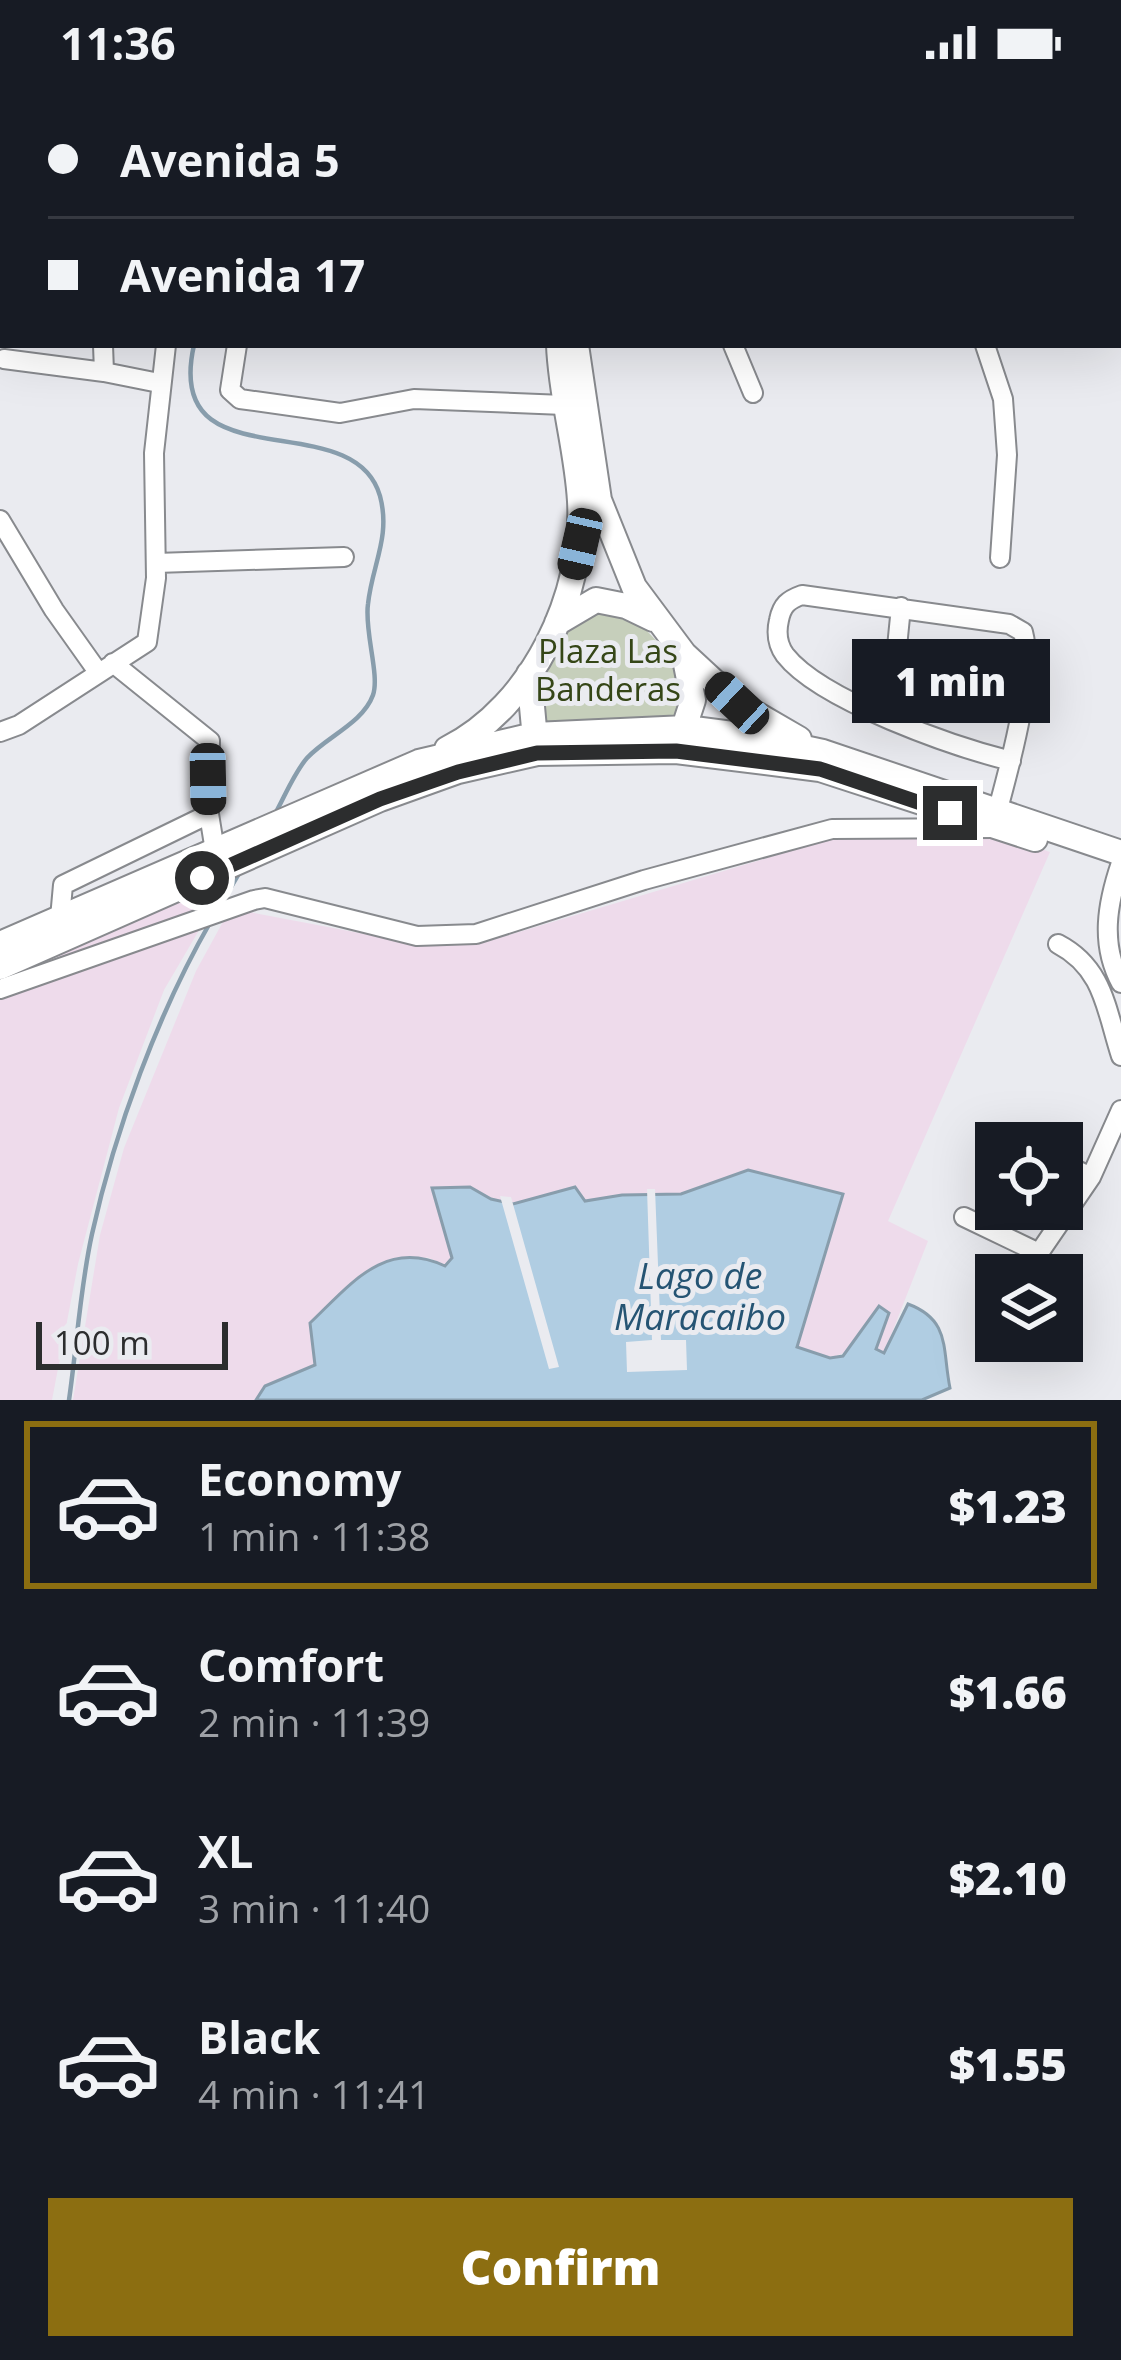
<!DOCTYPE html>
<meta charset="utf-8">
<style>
:root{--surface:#171b24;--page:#20242c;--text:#f1f3f6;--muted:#9ea1a6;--line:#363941;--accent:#8c6e11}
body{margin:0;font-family:"Open Sans",sans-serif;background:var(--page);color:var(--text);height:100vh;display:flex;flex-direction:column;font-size:45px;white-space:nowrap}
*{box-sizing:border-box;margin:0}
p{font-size:39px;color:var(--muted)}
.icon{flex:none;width:66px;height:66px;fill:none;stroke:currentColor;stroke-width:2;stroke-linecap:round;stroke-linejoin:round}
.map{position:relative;height:1316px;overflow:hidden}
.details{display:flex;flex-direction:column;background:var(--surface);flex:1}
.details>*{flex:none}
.top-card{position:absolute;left:0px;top:0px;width:1122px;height:264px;box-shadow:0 12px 48px #0002;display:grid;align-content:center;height:264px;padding:0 48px;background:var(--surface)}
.tools{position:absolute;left:975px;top:1038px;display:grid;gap:24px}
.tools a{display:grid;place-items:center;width:108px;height:108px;border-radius:0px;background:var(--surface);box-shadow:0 12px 48px #0002;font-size:60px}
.scale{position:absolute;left:36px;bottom:30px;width:192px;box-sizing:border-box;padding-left:12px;border:6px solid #2c2d2e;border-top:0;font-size:33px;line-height:42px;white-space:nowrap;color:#2c2d2e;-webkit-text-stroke:9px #eaebf0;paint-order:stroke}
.end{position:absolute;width:54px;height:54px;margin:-27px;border:15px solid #2c2d2e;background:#fff;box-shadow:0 0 0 6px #fff}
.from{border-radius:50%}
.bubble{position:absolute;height:84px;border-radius:0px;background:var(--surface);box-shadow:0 12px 48px #0002;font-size:39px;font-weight:800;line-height:84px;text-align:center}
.car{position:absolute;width:36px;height:72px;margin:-36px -18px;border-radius:15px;box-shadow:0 0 9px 3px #0007;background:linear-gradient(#222 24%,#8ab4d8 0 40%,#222 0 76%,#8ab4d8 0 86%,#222 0)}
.top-card b{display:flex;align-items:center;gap:42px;height:114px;font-size:45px}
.top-card b+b{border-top:3px solid var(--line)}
.top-card i{width:30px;height:30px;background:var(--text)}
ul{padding:21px 0 0;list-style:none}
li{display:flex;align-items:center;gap:36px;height:168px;margin:0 24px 18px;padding:0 24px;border:6px solid transparent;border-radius:0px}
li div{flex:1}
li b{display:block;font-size:45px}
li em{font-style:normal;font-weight:800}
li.current{border-color:var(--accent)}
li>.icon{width:108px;height:108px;stroke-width:1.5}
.action{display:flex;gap:24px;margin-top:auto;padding:24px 48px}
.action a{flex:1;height:138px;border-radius:0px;background:var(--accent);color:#fff;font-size:48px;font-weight:800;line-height:138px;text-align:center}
.status{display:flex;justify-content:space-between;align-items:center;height:84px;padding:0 60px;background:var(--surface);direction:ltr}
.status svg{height:33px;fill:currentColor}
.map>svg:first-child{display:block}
</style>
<div class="status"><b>11:36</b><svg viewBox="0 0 49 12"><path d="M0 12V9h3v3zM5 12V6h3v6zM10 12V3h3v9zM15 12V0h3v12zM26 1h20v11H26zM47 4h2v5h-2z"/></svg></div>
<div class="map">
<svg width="1121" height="1316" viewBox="0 0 1121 1316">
<rect width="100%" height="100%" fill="#eaebf0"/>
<path fill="#eedbeb" d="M1005 752 1050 768 888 1137 928 1157 884 1269 875 1265 849 1267 830 1274 796 1263 843 1110 748 1086 681 1110 622 1111 585 1117 502 1119 470 1103 433 1106 453 1174 446 1182 427 1173 316 1281 266 1302 256 1316H73L100 1151 124 1064 196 887 225 834 244 827 412 859 479 860 834 754Z
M229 795 164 906 119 1024 78 1180 52 1316H0V905L108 845Z"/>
<path fill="#c6cfbb" d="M604 524 630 529 668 569 682 594 685 618 674 636 540 643C540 628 536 608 539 593 547 560 575 537 604 524Z"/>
<path fill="#b0cde2" stroke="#889dac" stroke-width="3" d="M748 1086 843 1110 797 1263 830 1274 843 1272 879 1222 889 1229 876 1265 884 1269 908 1220C951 1236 942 1265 950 1304L922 1316H256L265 1302 315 1281 310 1239C351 1200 385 1154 445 1182L452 1174 432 1104 470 1103 491 1115 513 1120 575 1103 585 1117 622 1111 681 1110Z"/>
<path fill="#eaebf0" d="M647 1105H655L661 1256H686L687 1286 627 1288 626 1258 652 1256Z
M500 1112 511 1113 559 1283 549 1285Z"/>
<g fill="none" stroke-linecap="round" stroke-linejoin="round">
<path stroke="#889dac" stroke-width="4.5" d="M246 0 247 3
M194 261C162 402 353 318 380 412 391 453 372 481 368 520 364 547 380 591 373 611 363 639 326 653 307 674 294 689 285 712 275 730
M221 820 241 786
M69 1316C77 1261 80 1204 92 1150 115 1046 158 929 211 837"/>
<defs>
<path id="minor" d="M114 0 121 2
M616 0V3
M1041 0V3
M23 3V0
M779 3 786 0
M991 3 992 0
M1119 7H1121
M0 45H3
M1119 176H1121
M103 261 104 288 159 299
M237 261 230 306 240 315 340 329 414 315 564 321
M733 261 753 309
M985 261 1003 315 1007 371 1000 474
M4 275 104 288
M0 436 54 526 98 588
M156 479 344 473
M113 579 210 657 209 730 215 767
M895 583 901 523
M0 648 19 641 147 558 156 494 154 369 166 261
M1121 779C1107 820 1100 860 1121 899
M60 834 63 801 209 730
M1058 860C1104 884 1106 926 1121 972
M0 905 254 816 265 814 417 852 476 850 644 796 832 745 993 744C1006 693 1036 598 1023 548L1009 540 802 511C788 516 782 521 779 536 776 549 777 560 785 571 821 617 955 663 1011 677
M1062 1079 1091 1093
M964 1133 1039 1169
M1032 1191 1039 1169 1091 1093 1121 1026"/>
<path id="major" d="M545 0 546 3
M566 0V3
M576 261 599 416 634 503 684 570 737 619 799 655
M557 539 596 516 626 522 653 535
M529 590 536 666
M679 659 693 616 684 570
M447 665C533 622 585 510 580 417 577 365 561 314 559 261
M0 860 419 678 534 651 686 644 748 652 823 668 1121 769
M0 883 380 715 458 687 537 669 676 667 820 685 1035 755"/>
</defs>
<use href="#minor" stroke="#888a8e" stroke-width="22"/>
<use href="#major" stroke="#888a8e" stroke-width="28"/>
<use href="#minor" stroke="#fff" stroke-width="18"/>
<use href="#major" stroke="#fff" stroke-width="24"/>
</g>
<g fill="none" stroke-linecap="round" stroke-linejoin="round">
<path stroke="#2c2d2e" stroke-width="15" d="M202 794 380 715 458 688 537 669 676 667 820 685 950 729"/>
</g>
<g text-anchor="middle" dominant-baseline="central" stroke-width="10" stroke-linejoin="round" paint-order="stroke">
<g font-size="33" fill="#354617" stroke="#eaebf0">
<text x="608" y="566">Plaza Las<tspan x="608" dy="38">Banderas</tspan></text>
</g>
<g font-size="36" font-style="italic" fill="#255473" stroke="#eaebf0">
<text x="700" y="1191">Lago de<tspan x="700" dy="41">Maracaibo</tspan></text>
</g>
</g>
</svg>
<div class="tools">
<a><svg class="icon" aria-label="locate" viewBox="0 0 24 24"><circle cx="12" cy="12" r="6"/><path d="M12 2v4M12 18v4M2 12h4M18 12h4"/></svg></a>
<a><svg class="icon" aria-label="layers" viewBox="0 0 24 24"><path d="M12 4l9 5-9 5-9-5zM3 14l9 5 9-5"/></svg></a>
</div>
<div class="scale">100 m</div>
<i class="end from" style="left:202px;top:794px"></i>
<i class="end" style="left:950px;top:729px"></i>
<div class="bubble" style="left:852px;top:555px;width:198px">1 min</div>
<i class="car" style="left:580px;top:460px;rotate:193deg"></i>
<i class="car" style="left:737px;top:619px;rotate:313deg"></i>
<i class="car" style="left:208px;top:695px;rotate:179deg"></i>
<div class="top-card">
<b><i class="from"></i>Avenida 5</b>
<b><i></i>Avenida 17</b>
</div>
</div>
<section class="details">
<ul>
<li class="current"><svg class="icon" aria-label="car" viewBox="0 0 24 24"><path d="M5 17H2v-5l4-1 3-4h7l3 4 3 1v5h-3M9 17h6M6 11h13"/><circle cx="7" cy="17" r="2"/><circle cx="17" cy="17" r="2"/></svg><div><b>Economy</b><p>1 min · 11:38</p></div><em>$1.23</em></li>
<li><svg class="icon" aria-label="car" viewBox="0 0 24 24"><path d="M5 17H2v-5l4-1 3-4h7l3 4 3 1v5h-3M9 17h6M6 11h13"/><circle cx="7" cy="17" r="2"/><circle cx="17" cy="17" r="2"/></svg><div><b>Comfort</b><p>2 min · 11:39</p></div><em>$1.66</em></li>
<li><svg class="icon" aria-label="car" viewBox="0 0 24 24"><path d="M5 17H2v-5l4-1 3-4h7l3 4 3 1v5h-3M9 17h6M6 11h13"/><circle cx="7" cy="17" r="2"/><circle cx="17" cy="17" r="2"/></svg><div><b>XL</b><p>3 min · 11:40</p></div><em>$2.10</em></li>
<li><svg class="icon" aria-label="car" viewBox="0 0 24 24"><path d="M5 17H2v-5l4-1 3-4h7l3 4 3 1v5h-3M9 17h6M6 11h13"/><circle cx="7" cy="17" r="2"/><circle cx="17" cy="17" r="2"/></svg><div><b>Black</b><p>4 min · 11:41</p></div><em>$1.55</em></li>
</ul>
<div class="action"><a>Confirm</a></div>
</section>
